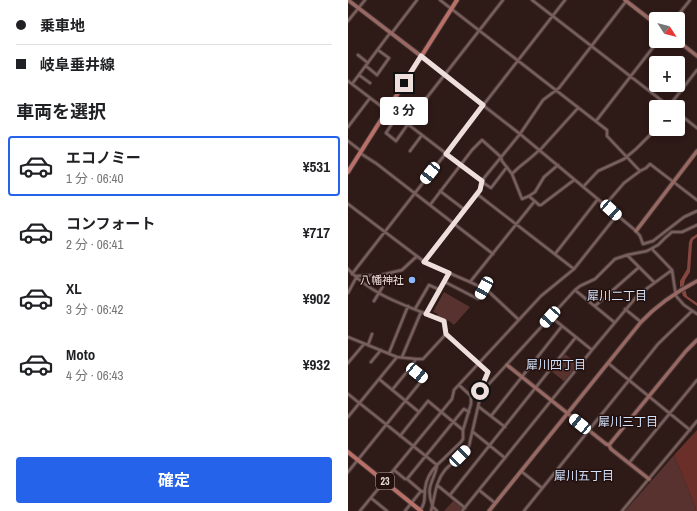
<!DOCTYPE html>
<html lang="ja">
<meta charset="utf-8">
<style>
:root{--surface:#fff;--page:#f6f6f6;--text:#202124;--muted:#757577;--line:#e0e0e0;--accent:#2563eb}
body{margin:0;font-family:"Archivo Narrow","Noto Sans JP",sans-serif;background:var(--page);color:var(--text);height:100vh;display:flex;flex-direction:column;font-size:15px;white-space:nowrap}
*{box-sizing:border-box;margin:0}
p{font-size:13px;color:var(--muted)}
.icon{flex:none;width:22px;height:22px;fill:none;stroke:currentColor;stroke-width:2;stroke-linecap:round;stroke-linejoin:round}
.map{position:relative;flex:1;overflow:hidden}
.side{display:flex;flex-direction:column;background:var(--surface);width:348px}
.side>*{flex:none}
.top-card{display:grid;align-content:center;height:88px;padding:0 16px;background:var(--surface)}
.needle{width:26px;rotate:126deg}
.fabs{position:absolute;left:301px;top:12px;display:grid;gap:8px}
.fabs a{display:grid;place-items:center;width:36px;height:36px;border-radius:4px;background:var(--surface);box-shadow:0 2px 6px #0003;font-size:20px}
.end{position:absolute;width:18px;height:18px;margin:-9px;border:5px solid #eedfdc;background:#111;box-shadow:0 0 0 2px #111}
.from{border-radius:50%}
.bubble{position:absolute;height:28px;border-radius:4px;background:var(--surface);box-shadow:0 2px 6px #0003;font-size:13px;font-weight:700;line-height:28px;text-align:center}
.car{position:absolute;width:12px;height:24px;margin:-12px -6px;border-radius:5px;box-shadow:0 0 3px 1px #0007;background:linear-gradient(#fff 24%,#345 0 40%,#fff 0 76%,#345 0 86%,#fff 0)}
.top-card b{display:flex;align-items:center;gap:14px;height:38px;font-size:15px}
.top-card b+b{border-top:1px solid var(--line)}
.top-card i{width:10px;height:10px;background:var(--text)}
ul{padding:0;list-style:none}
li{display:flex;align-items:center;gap:12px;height:60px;margin:0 8px 6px;padding:0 8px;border:2px solid transparent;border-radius:4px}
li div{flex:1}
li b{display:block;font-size:15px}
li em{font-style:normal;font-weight:700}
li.active{border-color:var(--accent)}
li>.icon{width:36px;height:36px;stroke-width:1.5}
h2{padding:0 16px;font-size:18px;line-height:48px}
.action{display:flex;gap:8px;margin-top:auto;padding:8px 16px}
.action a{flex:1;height:46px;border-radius:4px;background:var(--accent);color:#fff;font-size:16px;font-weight:700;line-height:46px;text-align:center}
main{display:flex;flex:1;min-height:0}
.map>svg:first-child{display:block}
</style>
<main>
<section class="side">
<div class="top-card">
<b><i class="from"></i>乗車地</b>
<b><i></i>岐阜垂井線</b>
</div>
<h2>車両を選択</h2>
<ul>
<li class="active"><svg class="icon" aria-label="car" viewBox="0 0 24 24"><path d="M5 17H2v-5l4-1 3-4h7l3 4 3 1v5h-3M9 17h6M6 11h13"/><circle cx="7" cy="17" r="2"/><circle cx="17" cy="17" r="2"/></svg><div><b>エコノミー</b><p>1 分 · 06:40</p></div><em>¥531</em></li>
<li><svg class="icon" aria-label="car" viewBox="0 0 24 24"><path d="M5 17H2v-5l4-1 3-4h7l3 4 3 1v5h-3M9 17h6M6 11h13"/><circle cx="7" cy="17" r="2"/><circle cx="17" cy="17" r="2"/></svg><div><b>コンフォート</b><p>2 分 · 06:41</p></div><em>¥717</em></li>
<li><svg class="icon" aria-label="car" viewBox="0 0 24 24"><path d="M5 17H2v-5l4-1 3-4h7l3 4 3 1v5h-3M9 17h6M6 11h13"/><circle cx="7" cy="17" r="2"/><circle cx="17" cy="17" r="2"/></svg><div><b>XL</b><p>3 分 · 06:42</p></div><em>¥902</em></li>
<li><svg class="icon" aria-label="car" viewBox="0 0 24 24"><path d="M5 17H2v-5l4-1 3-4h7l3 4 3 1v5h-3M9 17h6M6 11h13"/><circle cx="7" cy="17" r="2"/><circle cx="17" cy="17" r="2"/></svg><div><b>Moto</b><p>4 分 · 06:43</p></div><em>¥932</em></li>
</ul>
<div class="action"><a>確定</a></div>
</section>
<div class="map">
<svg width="349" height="511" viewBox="0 0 349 511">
<rect width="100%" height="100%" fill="#2e1a17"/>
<path fill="#58322e" d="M96 292 122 307 106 325 101 321 88 317 90 314 85 312Z
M217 354 230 364 217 382 203 371Z
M326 455 348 508 346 511H277Z
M106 500 116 508 113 511H96Z"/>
<path fill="#6b2f29" d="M349 430V511H346L348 508 326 455Z"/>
<path fill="#864740" d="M349 234V237L345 240 344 244 342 272 337 280 336 285 339 296 349 303V306L335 296 332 286V281L339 269 341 242 343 238Z"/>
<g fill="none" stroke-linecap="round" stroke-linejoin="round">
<defs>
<path id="street" d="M92 0 259 130V136L292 171 298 168 302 164 349 200
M184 0 322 107
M327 19 342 0
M0 21 17 0
M43 34 69 0
M10 55 20 63
M73 57 172 134 288 231 292 236 295 244 305 241 336 217 349 211
M18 66 29 75 41 58 30 50
M11 75 22 83
M0 81 38 110
M4 84 42 33
M321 106 349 70
M40 109 134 181
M330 113 349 128
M49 116 38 133 48 141 60 124
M248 121 310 41
M59 123 155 0
M0 127 22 98
M0 141 13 151
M192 150 230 108
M62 151 74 135
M12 153 29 164 145 254
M164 174C172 165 183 159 191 150
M134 182 143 188 159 167
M235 187 250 171 276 159 288 149 303 134 308 123
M92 191 117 210
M129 194 226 269
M181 196 187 192 196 177 210 165
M0 204 78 263 122 282 186 202
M82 205 124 150 134 140 153 157 154 161 164 174 174 199 181 196 191 205H193L226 180
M257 205 276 183 292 171
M305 248V250L324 270 328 296 336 305 349 314
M207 254 250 199
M279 255 306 282
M76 262 129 194 132 190 136 178 172 134 195 100 211 88 279 0
M0 269C25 297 63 307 96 321L98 334 140 372C139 381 130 388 132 398
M4 274 217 0
M7 276 33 275 54 270 68 257
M97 282 130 299 136 288
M122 282 139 290 171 320
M227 290 266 322
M0 293 8 278
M26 301 43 273
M247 306 290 268
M67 309 81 285 92 290
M277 309 293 322
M78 314 101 273
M203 317 244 350
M0 337 49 357 68 359 62 368 75 379 0 472
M20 345 24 334
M41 353 60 306
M54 357 73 312
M68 359H75L98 334
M23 362 33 350
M0 363 16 344
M260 363 342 430
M31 379 71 412
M111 385 123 396V404L115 430
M44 390 62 368
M0 394 89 465 113 442 115 439V430L80 401 52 436
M131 407 157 427
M143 416 214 326
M0 417 49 357
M125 432 157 458
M281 463 349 380
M46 470 57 479H59L115 410 116 409 121 412
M173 471 194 488
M59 479 73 491
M89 485 117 508
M131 490 147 503
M102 495 228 337
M23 498 39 511
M84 506 89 511
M72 510C78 503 76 497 77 489 78 480 83 471 89 465 87 480 77 486 84 504
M12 511 104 399 106 390 193 296 226 269 269 215
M57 511 73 491 77 492
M83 511C87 497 87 482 97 470 105 461 115 456 121 446L132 398 140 385 227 290 232 286 247 279 267 259 279 255 299 251 310 245 317 238 324 232H334L349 225
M114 511 244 350 290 295 324 270
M176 511 310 344 344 311
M274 511 349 421"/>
<path id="secondary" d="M0 0 73 56
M277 0 308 24
M330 41 349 56
M288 231 349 151
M159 365 258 444 261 445 338 351 349 340
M261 445 263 449 301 479
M141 511 293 322C310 304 328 292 349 281"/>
<path id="primary" d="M0 172 109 0
M0 452 73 511"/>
</defs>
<use href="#street" stroke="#463534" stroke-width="4.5"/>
<use href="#secondary" stroke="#463534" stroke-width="5.5"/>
<use href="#primary" stroke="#463534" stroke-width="6"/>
<use href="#street" stroke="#785f5b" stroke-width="2.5"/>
<use href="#secondary" stroke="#986862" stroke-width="3.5"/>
<use href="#primary" stroke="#b87068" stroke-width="4"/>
</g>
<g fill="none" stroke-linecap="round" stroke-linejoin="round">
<path stroke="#eedfdc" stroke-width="5" d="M56 83 73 56 135 105 98 154 134 181 132 190 76 262 101 273 78 314 96 321 98 334 140 372 132 391"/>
</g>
<circle fill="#8cb9fc" stroke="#24110e" stroke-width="1.5" cx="64" cy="280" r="4"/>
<g text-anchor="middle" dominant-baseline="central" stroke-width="3" stroke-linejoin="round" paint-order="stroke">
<rect fill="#24110e" stroke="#b1a19e" stroke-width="1" x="28" y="473" width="18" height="16" rx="3"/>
<g font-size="10" font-weight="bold" fill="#eedfdc">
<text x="37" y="481">23</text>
</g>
<g font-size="11" fill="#eedfdc" stroke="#24110e" text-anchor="end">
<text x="56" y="280">八幡神社</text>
</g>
<g font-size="12" fill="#d1e2fc" stroke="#24110e">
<text x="269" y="296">犀川二丁目</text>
<text x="208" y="365">犀川四丁目</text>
<text x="280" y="422">犀川三丁目</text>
<text x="236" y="476">犀川五丁目</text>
</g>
</g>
</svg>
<div class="fabs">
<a><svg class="needle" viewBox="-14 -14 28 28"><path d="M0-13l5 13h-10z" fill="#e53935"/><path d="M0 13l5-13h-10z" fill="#757577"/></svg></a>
<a>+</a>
<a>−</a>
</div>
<i class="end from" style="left:132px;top:391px"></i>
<i class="end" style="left:56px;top:83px"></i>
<div class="bubble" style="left:32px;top:97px;width:48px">3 分</div>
<i class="car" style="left:82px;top:173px;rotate:218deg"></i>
<i class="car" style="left:263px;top:210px;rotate:132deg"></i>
<i class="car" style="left:136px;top:288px;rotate:209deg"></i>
<i class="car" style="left:202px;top:317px;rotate:222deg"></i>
<i class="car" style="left:69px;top:373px;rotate:129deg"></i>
<i class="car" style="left:232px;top:424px;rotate:309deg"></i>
<i class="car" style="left:112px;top:456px;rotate:45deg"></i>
</div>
</main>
